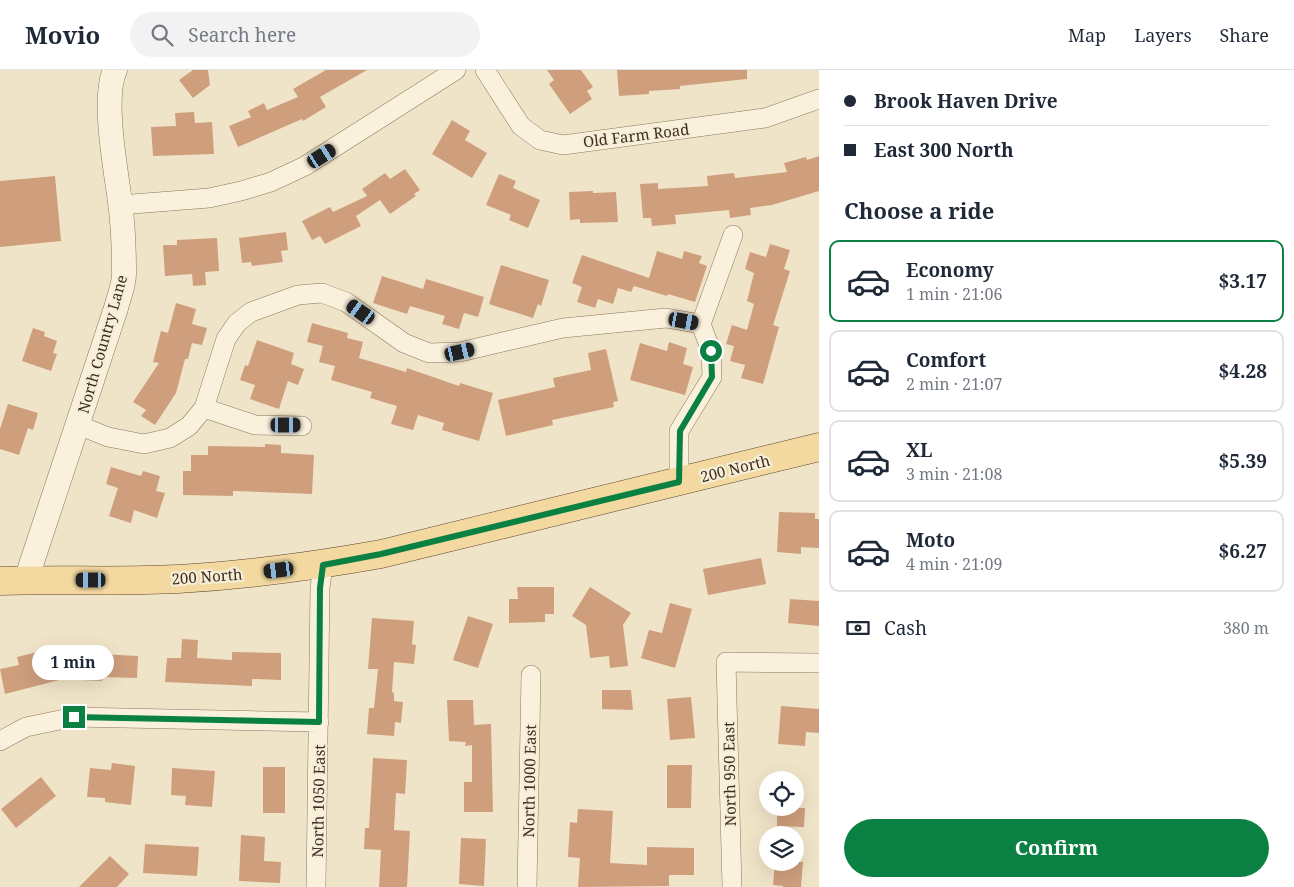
<!DOCTYPE html>
<meta charset="utf-8">
<style>
:root{--surface:#fff;--page:#f2f2f3;--text:#1f2937;--muted:#747a83;--line:#e0e1e3;--accent:#0b8043}
body{margin:0;font-family:"Noto Serif",serif;background:var(--page);color:var(--text);height:100vh;display:flex;flex-direction:column;font-size:19px;white-space:nowrap}
*{box-sizing:border-box;margin:0}
p{font-size:16px;color:var(--muted)}
.icon{flex:none;width:28px;height:28px;fill:none;stroke:currentColor;stroke-width:2;stroke-linecap:round;stroke-linejoin:round}
.map{position:relative;flex:1;overflow:hidden}
.drawer{display:flex;flex-direction:column;background:var(--surface);width:475px}
.drawer>*{flex:none}
.hud{display:grid;align-content:center;height:110px;padding:0 25px;background:var(--surface)}
.fabs{position:absolute;left:759px;top:701px;display:grid;gap:10px}
.fabs a{display:grid;place-items:center;width:45px;height:45px;border-radius:50%;background:var(--surface);box-shadow:0 5px 20px #0002;font-size:25px}
.end{position:absolute;width:22px;height:22px;margin:-11px;border:6px solid #0b8043;background:#fff;box-shadow:0 0 0 2px #fff}
.from{border-radius:50%}
.bubble{position:absolute;height:35px;border-radius:18px;background:var(--surface);box-shadow:0 5px 20px #0002;font-size:16px;font-weight:700;line-height:35px;text-align:center}
.car{position:absolute;width:15px;height:30px;margin:-15px -8px;border-radius:6px;box-shadow:0 0 4px 1px #0007;background:linear-gradient(#222 24%,#8ab4d8 0 40%,#222 0 76%,#8ab4d8 0 86%,#222 0)}
.hud b{display:flex;align-items:center;gap:18px;height:48px;font-size:19px}
.hud b+b{border-top:1px solid var(--line)}
.hud i{width:12px;height:12px;background:var(--text)}
ul{padding:0;list-style:none}
li{display:flex;align-items:center;gap:15px;height:82px;margin:0 10px 8px;padding:0 15px;border:2px solid var(--line);border-radius:10px}
li div{flex:1}
li b{display:block;font-size:19px}
li em{font-style:normal;font-weight:700}
li.on{border-color:var(--accent)}
li>.icon{width:45px;height:45px;stroke-width:1.5}
h2{padding:0 25px;font-size:22px;line-height:60px}
.pay{display:flex;align-items:center;gap:12px;height:55px;padding:0 25px;font-size:19px}
.pay p{margin-inline-start:auto}
.primary-button{display:flex;gap:10px;margin-top:auto;padding:10px 25px}
.primary-button a{flex:1;height:58px;border-radius:30px;background:var(--accent);color:#fff;font-size:20px;font-weight:700;line-height:58px;text-align:center}
header{display:flex;align-items:center;gap:30px;box-sizing:border-box;height:70px;padding:0 25px;background:var(--surface);border-bottom:1px solid var(--line)}
header strong{font-size:24px}
nav{display:flex;gap:28px;margin-inline-start:auto;font-size:18px}
.search{width:350px;height:45px;background:var(--page);display:flex;align-items:center;gap:12px;box-sizing:border-box;padding:0 18px;border-radius:28px;color:var(--muted);font-size:19px}
main{display:flex;flex:1;min-height:0}
.map>svg:first-child{display:block}
</style>
<header>
<strong>Movio</strong>
<div class="search"><svg class="icon" aria-label="search" viewBox="0 0 24 24"><circle cx="10" cy="10" r="6"/><path d="M15 15l6 6"/></svg>Search here</div>
<nav><a>Map</a><a>Layers</a><a>Share</a></nav>
</header>
<main>
<div class="map">
<svg width="819" height="817" viewBox="0 0 819 817">
<rect width="100%" height="100%" fill="#f0e4c8"/>
<path fill="#cf9f7d" d="M193 0H208L210 15 193 28 179 10Z
M326 0H367L320 27 326 37 303 51 302 49 238 77 229 56 251 47 248 41 264 33 267 40 298 27 293 19Z
M547 0H581L593 17 587 21 592 29 570 44 549 14 554 10Z
M617 0H747V9L680 16V19L649 21V24L619 26Z
M194 42 195 53 212 52 214 84 153 86 151 57 176 56 175 43Z
M452 50 470 61 465 70 487 83 472 108 432 84Z
M819 86V121L772 135 750 138 751 145 730 148 729 140 675 145 676 154 652 156 651 148H643L640 114 658 113V119L708 116 707 106 734 103 735 108 787 102 784 93 806 87 807 90Z
M405 99 420 120 414 124 416 126 390 144 380 130 356 146 361 156 325 174 320 166 312 170 302 151 330 137 333 142 367 126 362 119 385 103 390 109Z
M499 104 516 111 513 118 540 130 528 158 509 150 511 145 486 135Z
M55 106 61 171 0 177V111Z
M593 121V123L616 122 618 152 580 153V149L570 150 569 122Z
M286 162 288 180 281 181 283 192 252 196 251 192 242 193 239 168Z
M217 168 219 201 205 202 206 215 193 216 192 204 165 206 163 175H177V170Z
M770 174 790 180 784 199 790 201 773 255 779 257 763 314 741 308 745 295 730 291 734 276 726 274 732 255 747 260 754 234 747 231 754 203 745 199 750 182 766 187Z
M657 181 682 189 684 181 702 186 699 193 707 196 695 232 668 224 667 226 634 216 631 222 618 218 613 234 598 229 595 238 577 232 582 217 572 213 582 185 649 208Z
M501 195 549 210 541 236 538 234 533 248 489 234Z
M382 206 423 219 426 209 484 227 478 247 464 243 459 259 442 254 445 246 410 236 407 244 373 233Z
M176 233 196 239 192 254 207 258 202 275 192 273 188 289H185L176 323 155 355 141 346 146 340 133 332 159 293 153 292 161 261 168 263Z
M312 253 348 263 347 268 363 272 359 288 406 302 407 298 459 316 460 313 493 323 479 371 442 360 444 353 418 345 413 360 391 354 397 336 370 328 372 322 331 310 335 296 319 292 323 276 307 272Z
M33 258 45 262 44 266 57 271 53 283 57 284 51 301 22 291Z
M257 270 294 283 291 294 304 299 298 315 288 311 279 339 250 329 255 315 240 310 245 295 248 296Z
M669 272 687 278 683 294 693 297 685 325 630 310 640 273 667 281Z
M606 279 618 331 613 332 614 337 552 350 553 355 506 366 498 330 555 317 553 308 591 300 588 283Z
M8 334 38 343 33 360 28 358 19 385 0 379V359Z
M265 374 281 375V383L314 385 312 424 233 421V426L183 425V401H191V385H208V376L265 377Z
M111 397 141 406 143 401 160 406 156 421 165 423 157 448 134 440 131 453 109 446 118 418 106 414Z
M779 442 815 443V449H819V478L801 477V484L777 482Z
M761 488 766 514 708 525 703 499Z
M517 517H554V544H545V552L509 553V529H518Z
M590 517 631 543 623 555 628 596 610 598 609 586 590 588 586 555 572 546Z
M790 529 819 531V556L788 553Z
M670 533 692 539 675 598 641 588 649 560 662 563Z
M468 546 493 554 478 598 453 590Z
M372 548 414 551 412 574 416 575 414 594 394 592 392 622 394 623V631L403 632 401 653 395 652 394 666 367 664 369 638H374L378 599H368Z
M182 569 198 570 197 588 232 590V582L281 583V610L252 609V616L165 612 167 588H181Z
M37 582 40 593 58 588 63 609 5 624 0 599 19 595 17 587Z
M99 584 138 586 137 608 103 607 102 611 81 610 82 588 99 589Z
M602 620H631L633 640 602 639Z
M691 627 695 668 670 670 667 629Z
M447 630H473L474 655 491 654 493 742H464V712H472V675L465 676 466 672 449 671Z
M781 636 819 639V663L806 662 805 676 778 674Z
M373 688 407 690 405 724 396 723 394 760 410 761 407 817H379L381 780 364 779 365 758H369Z
M112 693 135 696 131 735 105 732V728L87 727 90 698 111 700Z
M667 695H692L691 738H667Z
M263 697H285V743H263Z
M172 698 215 701 212 737 185 735 186 726 171 725Z
M41 707 56 726 16 758 1 739Z
M777 738H805L804 757 777 756Z
M578 739 613 741 610 793 647 795V777L694 778V805H669V816L578 817 580 788 568 787 570 752 577 753Z
M241 765 265 767 264 791 281 792 280 813 239 811Z
M461 768 486 769 484 816 459 814Z
M145 774 199 777 197 806 143 803Z
M110 786 129 804 117 817H79Z
M775 792H803L801 817H783V816L773 815Z"/>
<g fill="none" stroke-linecap="round" stroke-linejoin="round">
<defs>
<path id="minor" d="M485 0 521 56 540 70 563 75 765 48 819 29
M120 135 209 128 241 121 271 112 305 96 456 0
M701 254 733 165
M204 338 255 355 302 356
M78 355 108 367 144 374 170 368 189 356 204 338 226 269 237 253 251 242 298 225 322 223 346 232 404 273 429 283 460 282 563 258 666 248 701 254 711 281 712 307 679 361V412
M0 671 26 657 74 647 319 652
M316 817 320 518 323 495
M527 817 531 605
M732 817 726 592 819 593"/>
<path id="tertiary" d="M26 510 116 238C119 226 125 213 124 201 124 178 123 155 120 132 116 100 102 28 115 0"/>
<path id="primary" d="M0 511C59 509 119 512 178 509 247 505 314 496 381 484L819 377"/>
</defs>
<use href="#minor" stroke="#8d765c" stroke-width="20"/>
<use href="#tertiary" stroke="#8d765c" stroke-width="25"/>
<use href="#primary" stroke="#5b4430" stroke-width="29"/>
<use href="#minor" stroke="#faf1dc" stroke-width="19"/>
<use href="#tertiary" stroke="#faf1dc" stroke-width="24"/>
<use href="#primary" stroke="#f3d9a0" stroke-width="28"/>
</g>
<g fill="none" stroke-linecap="round" stroke-linejoin="round">
<path stroke="#0b8043" stroke-width="6" d="M74 647 319 652 320 518 323 495 381 484 679 412 680 361 712 307 711 281"/>
</g>
<g text-anchor="middle" dominant-baseline="central" stroke-width="4.5" stroke-linejoin="round" paint-order="stroke">
<g font-size="15" fill="#3d2e20" stroke="#f7eed8">
<text transform="translate(636 65) rotate(-7)">Old Farm Road</text>
<text transform="translate(102 274) rotate(-74)">North Country Lane</text>
<text transform="translate(735 398) rotate(-14)">200 North</text>
<text transform="translate(207 506) rotate(-4)">200 North</text>
<text transform="translate(729 704) rotate(-91)">North 950 East</text>
<text transform="translate(529 711) rotate(-89)">North 1000 East</text>
<text transform="translate(318 731) rotate(-89)">North 1050 East</text>
</g>
</g>
</svg>
<div class="fabs">
<a><svg class="icon" aria-label="locate" viewBox="0 0 24 24"><circle cx="12" cy="12" r="6"/><path d="M12 2v4M12 18v4M2 12h4M18 12h4"/></svg></a>
<a><svg class="icon" aria-label="layers" viewBox="0 0 24 24"><path d="M12 4l9 5-9 5-9-5zM3 14l9 5 9-5"/></svg></a>
</div>
<i class="end from" style="left:711px;top:281px"></i>
<i class="end" style="left:74px;top:647px"></i>
<div class="bubble" style="left:32px;top:575px;width:82px">1 min</div>
<i class="car" style="left:322px;top:86px;rotate:58deg"></i>
<i class="car" style="left:361px;top:242px;rotate:305deg"></i>
<i class="car" style="left:684px;top:251px;rotate:100deg"></i>
<i class="car" style="left:460px;top:282px;rotate:77deg"></i>
<i class="car" style="left:286px;top:355px;rotate:90deg"></i>
<i class="car" style="left:279px;top:500px;rotate:263deg"></i>
<i class="car" style="left:91px;top:510px;rotate:270deg"></i>
</div>
<section class="drawer">
<div class="hud">
<b><i class="from"></i>Brook Haven Drive</b>
<b><i></i>East 300 North</b>
</div>
<h2>Choose a ride</h2>
<ul>
<li class="on"><svg class="icon" aria-label="car" viewBox="0 0 24 24"><path d="M5 17H2v-5l4-1 3-4h7l3 4 3 1v5h-3M9 17h6M6 11h13"/><circle cx="7" cy="17" r="2"/><circle cx="17" cy="17" r="2"/></svg><div><b>Economy</b><p>1 min · 21:06</p></div><em>$3.17</em></li>
<li><svg class="icon" aria-label="car" viewBox="0 0 24 24"><path d="M5 17H2v-5l4-1 3-4h7l3 4 3 1v5h-3M9 17h6M6 11h13"/><circle cx="7" cy="17" r="2"/><circle cx="17" cy="17" r="2"/></svg><div><b>Comfort</b><p>2 min · 21:07</p></div><em>$4.28</em></li>
<li><svg class="icon" aria-label="car" viewBox="0 0 24 24"><path d="M5 17H2v-5l4-1 3-4h7l3 4 3 1v5h-3M9 17h6M6 11h13"/><circle cx="7" cy="17" r="2"/><circle cx="17" cy="17" r="2"/></svg><div><b>XL</b><p>3 min · 21:08</p></div><em>$5.39</em></li>
<li><svg class="icon" aria-label="car" viewBox="0 0 24 24"><path d="M5 17H2v-5l4-1 3-4h7l3 4 3 1v5h-3M9 17h6M6 11h13"/><circle cx="7" cy="17" r="2"/><circle cx="17" cy="17" r="2"/></svg><div><b>Moto</b><p>4 min · 21:09</p></div><em>$6.27</em></li>
</ul>
<div class="pay"><svg class="icon" aria-label="cash" viewBox="0 0 24 24"><path d="M3 7h18v10H3z"/><circle cx="12" cy="12" r="2"/></svg>Cash<p>380 m</p></div>
<div class="primary-button"><a>Confirm</a></div>
</section>
</main>
